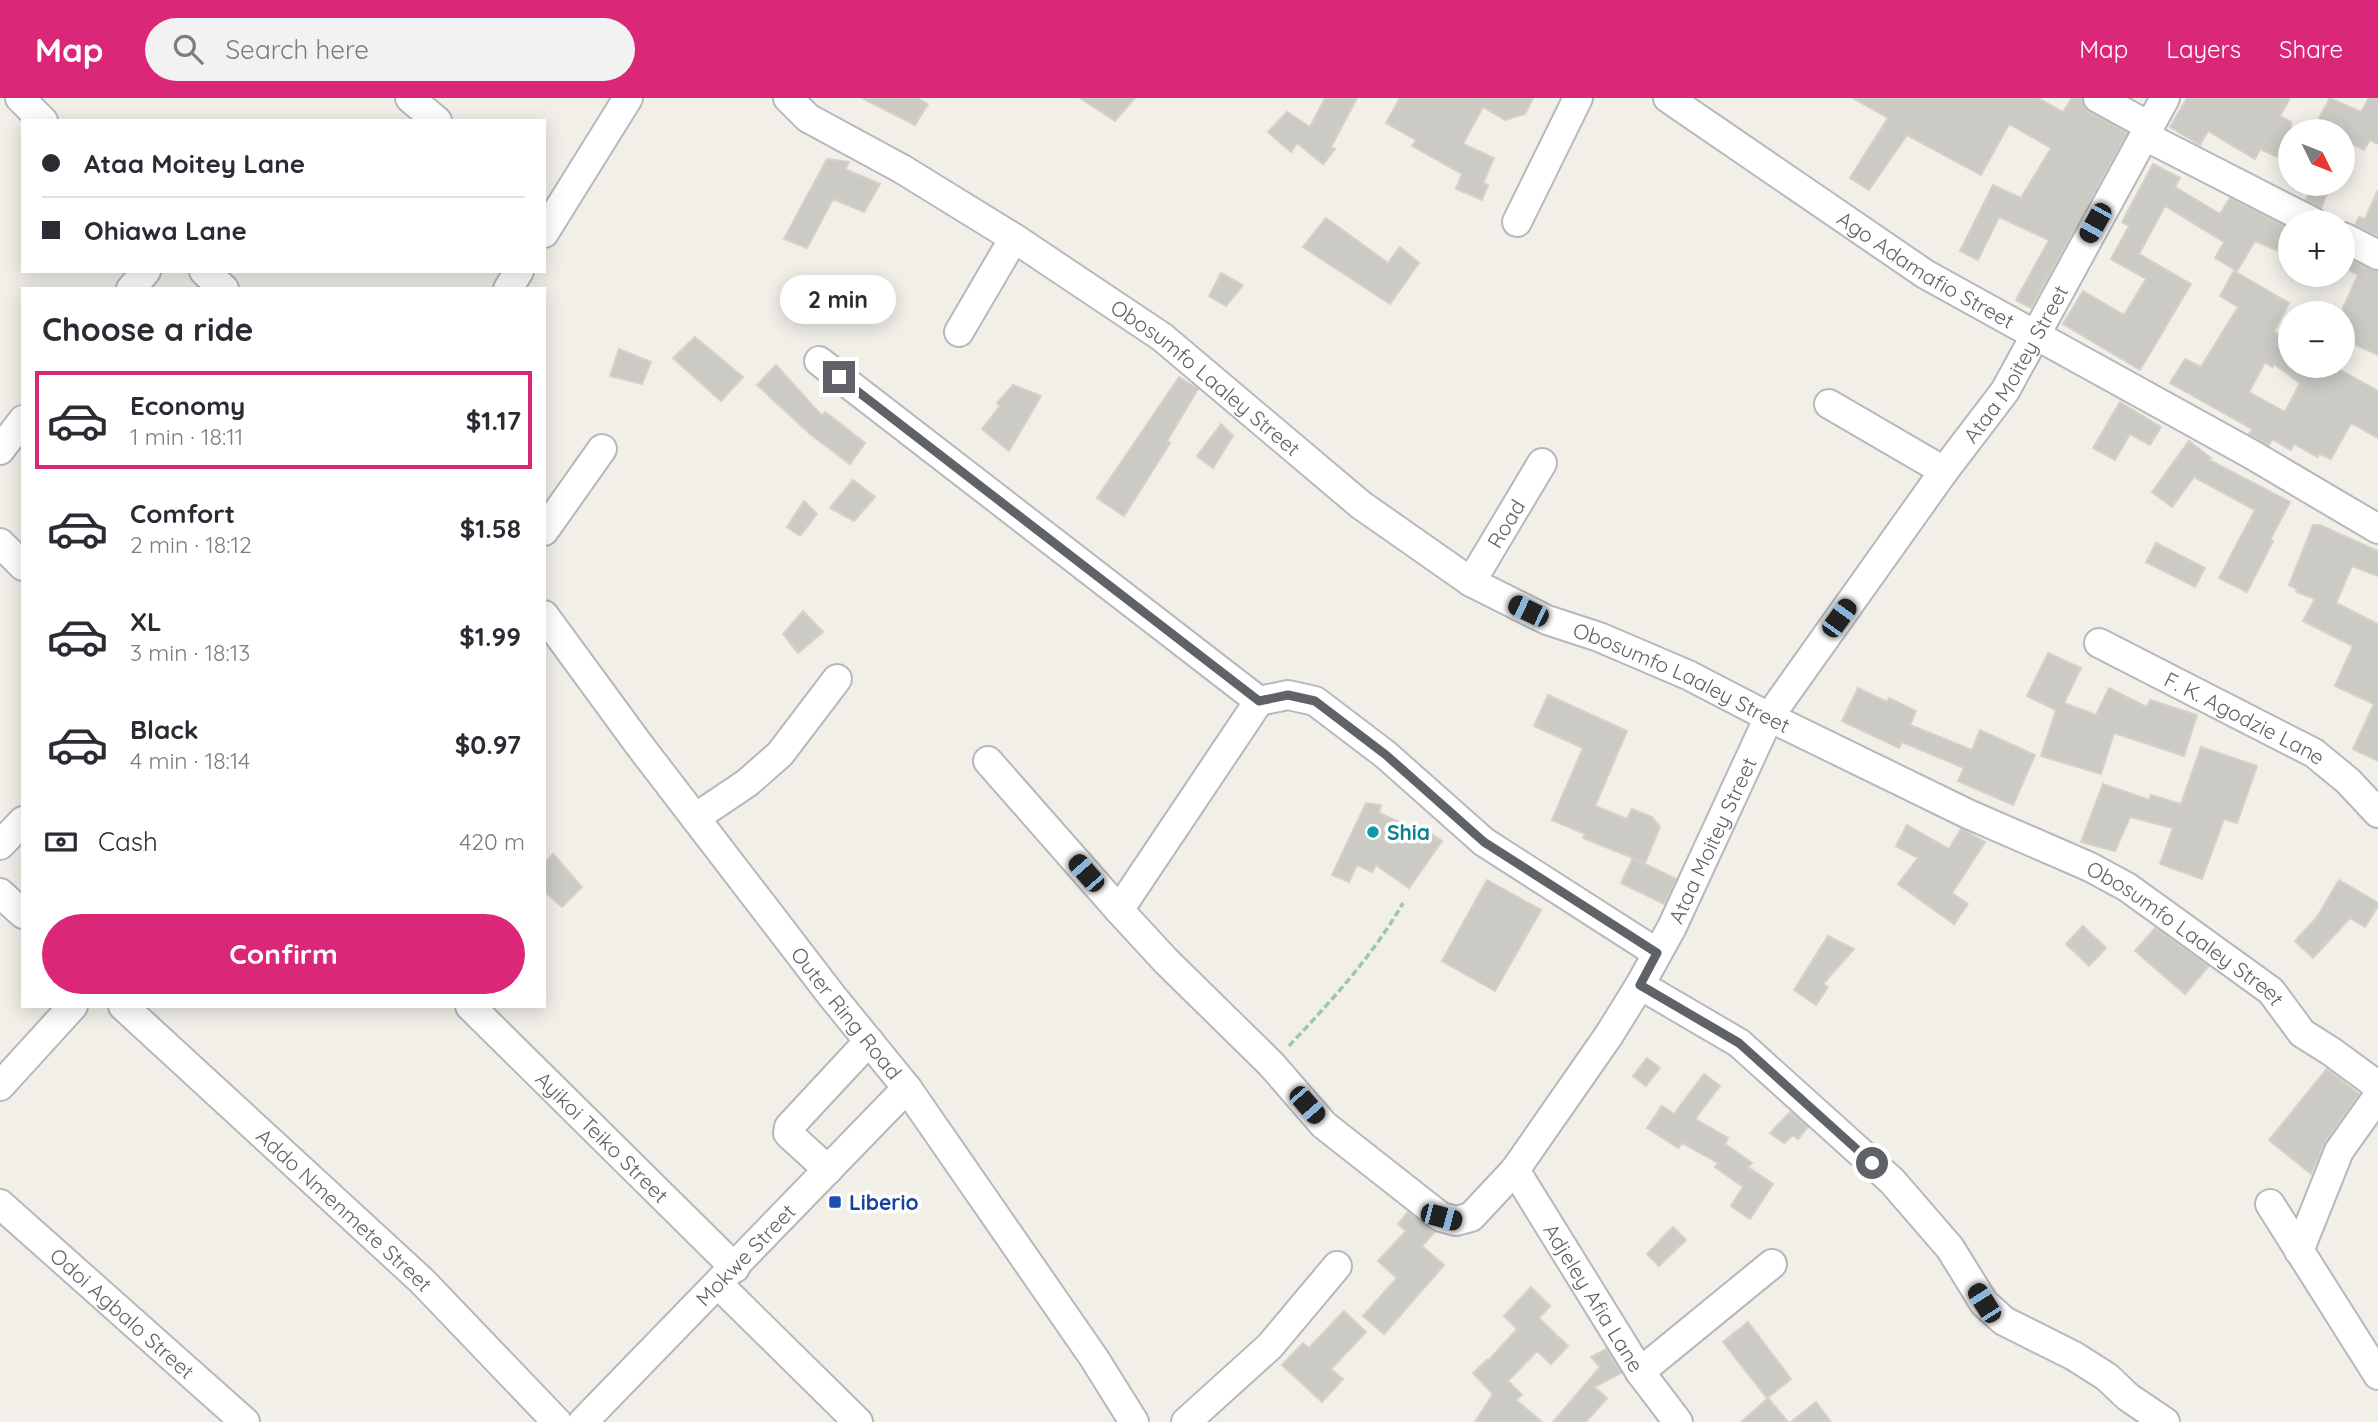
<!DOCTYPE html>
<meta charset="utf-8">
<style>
:root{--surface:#fff;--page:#f2f2f3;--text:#2b2b33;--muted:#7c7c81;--line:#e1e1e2;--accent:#db2777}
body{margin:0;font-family:Quicksand,sans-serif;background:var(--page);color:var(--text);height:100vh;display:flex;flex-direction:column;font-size:26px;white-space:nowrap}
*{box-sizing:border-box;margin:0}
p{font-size:23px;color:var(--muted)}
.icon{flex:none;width:38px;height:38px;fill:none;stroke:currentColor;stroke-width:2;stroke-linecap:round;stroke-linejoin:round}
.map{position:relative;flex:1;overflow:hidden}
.side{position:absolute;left:21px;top:189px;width:525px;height:721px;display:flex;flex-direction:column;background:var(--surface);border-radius:0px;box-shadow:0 4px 18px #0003}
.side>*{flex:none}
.guide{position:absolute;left:21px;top:21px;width:525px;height:154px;border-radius:0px;box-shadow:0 4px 18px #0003;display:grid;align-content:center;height:154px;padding:0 21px;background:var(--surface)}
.needle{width:46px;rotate:133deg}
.tools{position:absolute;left:2278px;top:21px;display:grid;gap:14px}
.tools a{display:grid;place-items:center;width:77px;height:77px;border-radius:50%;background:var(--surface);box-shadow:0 4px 18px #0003;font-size:35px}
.end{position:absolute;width:32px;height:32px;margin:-16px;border:9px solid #5f6368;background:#fff;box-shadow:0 0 0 4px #fff}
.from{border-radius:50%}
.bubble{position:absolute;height:49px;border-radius:24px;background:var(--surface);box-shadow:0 4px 18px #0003;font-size:23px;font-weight:700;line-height:49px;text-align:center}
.car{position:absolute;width:21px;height:42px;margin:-21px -10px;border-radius:9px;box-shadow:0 0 5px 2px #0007;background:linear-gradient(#222 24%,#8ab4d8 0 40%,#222 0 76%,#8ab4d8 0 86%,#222 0)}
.guide b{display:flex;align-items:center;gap:24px;height:66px;font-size:26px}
.guide b+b{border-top:2px solid var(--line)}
.guide i{width:18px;height:18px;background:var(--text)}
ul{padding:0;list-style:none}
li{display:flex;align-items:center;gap:21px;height:98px;margin:0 14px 10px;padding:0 7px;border:4px solid transparent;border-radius:0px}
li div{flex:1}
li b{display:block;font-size:26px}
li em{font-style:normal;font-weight:700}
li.current{border-color:var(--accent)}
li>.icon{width:63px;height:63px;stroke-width:1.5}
h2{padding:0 21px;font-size:32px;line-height:84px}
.pay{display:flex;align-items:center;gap:18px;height:77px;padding:0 21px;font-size:26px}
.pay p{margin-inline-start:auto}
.cta{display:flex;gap:14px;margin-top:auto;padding:14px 21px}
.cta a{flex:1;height:80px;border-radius:42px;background:var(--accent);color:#fff;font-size:28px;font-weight:700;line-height:80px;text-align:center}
header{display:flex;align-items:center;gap:42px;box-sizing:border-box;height:98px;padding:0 35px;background:var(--accent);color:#fff}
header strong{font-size:33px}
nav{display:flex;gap:38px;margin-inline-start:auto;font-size:24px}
.search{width:490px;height:63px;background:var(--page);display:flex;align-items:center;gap:18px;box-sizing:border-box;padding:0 24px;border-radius:38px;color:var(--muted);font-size:26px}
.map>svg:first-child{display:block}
</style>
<header>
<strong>Map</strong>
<div class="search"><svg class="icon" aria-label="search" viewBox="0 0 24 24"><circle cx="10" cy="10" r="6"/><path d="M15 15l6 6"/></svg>Search here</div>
<nav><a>Map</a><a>Layers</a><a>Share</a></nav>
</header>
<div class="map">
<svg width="2378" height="1324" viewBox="0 0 2378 1324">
<rect width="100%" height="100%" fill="#f1efe8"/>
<path fill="#cccac5" stroke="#d6d1c6" stroke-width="2" fill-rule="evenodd" d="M862 0H917L928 6 915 27Z
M1080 0H1135L1115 23Z
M1325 0H1357L1331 49 1335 51 1323 66 1297 45 1291 54 1268 34 1287 14 1310 29Z
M1400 0H1533L1525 16 1505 22 1483 9 1463 46 1494 60 1483 85 1488 87 1482 102 1456 91 1462 76 1412 48 1416 42 1386 25Z
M1853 0H2038L2063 14 2072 0H2081L2084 8 2089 14 2127 35 2031 210 2016 202 2049 142 1999 119 1978 162 1960 153 1993 87 2021 100 2051 50 2009 26 1981 77 1907 37 1869 92 1850 80 1888 20Z
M2187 0H2290L2280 18 2291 24V65L2260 51 2255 61 2208 33 2200 47 2170 29Z
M2330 0 2361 14 2369 0H2378V46L2370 42 2364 52 2343 41V33H2312Z
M827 61 849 64 845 71 880 86 864 114 833 101 807 150 784 141Z
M2153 66 2180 80 2175 89 2220 116 2230 100 2291 131V138L2283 155 2255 143 2237 173 2215 160 2224 144 2165 108 2139 156 2191 186 2140 272 2063 226 2083 193 2124 217 2146 181 2111 161 2129 128 2122 124Z
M2313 86H2331L2321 110 2306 102Z
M2378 92V138L2355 127 2359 119 2365 121Z
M1326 120 1388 165 1400 149 1419 165 1390 206 1303 149Z
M2343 158 2378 174V257L2343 241V210L2358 177 2343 169Z
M2234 173 2289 205 2274 234 2291 243V268H2333L2378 293V340L2351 325 2331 361 2319 356 2318 359 2294 346 2291 352 2272 341 2269 347 2249 336 2252 331 2170 285 2185 261 2201 269 2238 209 2220 198ZM2265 264 2272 269 2274 266 2300 285 2285 314 2249 294Z
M1221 175 1243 187 1226 208 1209 198Z
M695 239 743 279 721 303 673 260Z
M619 251 651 264 642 286 610 278Z
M776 267 822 318 825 314 865 345 850 366 810 336 757 287Z
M1179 279 1198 291 1167 343 1170 345 1124 418 1097 400Z
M1013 287 1041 298 1009 353 982 331 1000 308 997 305Z
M2120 304 2161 329 2150 347 2130 336 2115 362 2093 350Z
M1221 326 1233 338 1213 370 1197 358Z
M2189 343 2211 360 2209 362 2290 404 2270 442 2273 443 2247 494 2219 480 2255 412 2194 379 2172 409 2152 394Z
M853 382 875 399 854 423 830 410Z
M804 403 817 416 800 438 787 429Z
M2313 427H2320L2378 453V478L2352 468 2336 505 2378 526V663L2353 651 2374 606 2335 588 2353 548 2303 523 2315 501 2296 494 2297 491 2289 487Z
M2156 445 2205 470 2195 489 2146 464Z
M803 513 823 534 798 555 783 536Z
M2048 555 2081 570 2064 605 2096 617 2109 590 2147 609 2150 602 2197 617 2184 658 2114 635 2101 676 2041 658 2056 612 2027 598Z
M1858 590 1887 604 1889 600 1916 613 1910 627 1972 652 1980 632 2035 657 2013 707 1958 683 1964 670 1902 644 1899 650 1842 623Z
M1548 597 1627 633 1595 708 1627 721 1632 711 1652 719 1660 729 1645 765 1583 740 1585 736 1552 722 1583 650 1534 628Z
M2201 649 2257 668 2237 725 2224 721 2202 781 2160 766 2173 730 2130 719 2115 753 2081 744 2103 686 2149 702 2151 697 2181 706Z
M1366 705 1381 707 1379 715 1417 732 1419 728 1442 743 1409 790 1376 767 1372 774 1357 767 1349 784 1332 777Z
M1907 727 1949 751 1961 731 1985 744 1952 795 1968 806 1954 826 1898 786 1918 760 1896 748Z
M553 756 582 789 562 809 544 793V766Z
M1633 760 1676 781 1664 806 1621 785Z
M1487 782 1541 812 1495 893 1442 863Z
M2339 782 2378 805V808L2365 829 2350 820 2313 860 2295 843 2317 819Z
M2083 828 2106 850 2089 868 2066 846Z
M2155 830 2209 868 2185 896 2135 853Z
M1828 838 1854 851 1823 886 1828 889 1816 907 1794 892Z
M1647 960 1660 970 1646 988 1633 978Z
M2327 971 2359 996 2325 1044 2311 1076 2269 1042Z
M1704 976 1720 988 1695 1021 1728 1040 1725 1046 1752 1065 1748 1069 1773 1086 1750 1121 1731 1108 1743 1089 1715 1069 1718 1065 1682 1045 1678 1050 1647 1030 1662 1008 1674 1016Z
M1790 1014 1808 1029 1798 1041 1793 1037 1784 1045 1770 1035Z
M1408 1114 1435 1134 1422 1148 1444 1167 1384 1236 1363 1218 1397 1180 1378 1163 1406 1133 1398 1126Z
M1673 1129 1686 1142 1659 1168 1647 1156Z
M1531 1189 1550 1208 1539 1220 1568 1248 1551 1266 1537 1253 1508 1283 1522 1297 1516 1302 1542 1324H1475L1493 1296 1473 1275 1487 1262 1488 1263 1517 1231 1504 1218Z
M1344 1213 1366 1234 1331 1271 1343 1281 1322 1304 1282 1267 1303 1245 1309 1250Z
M1748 1224 1791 1281 1767 1300 1723 1244Z
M1606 1251 1621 1275 1594 1289 1607 1300 1586 1324H1553L1600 1269 1591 1259Z
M1768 1300 1788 1324H1741Z
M1816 1304 1831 1324H1791Z"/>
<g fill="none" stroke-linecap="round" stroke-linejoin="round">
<defs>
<g id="minor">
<path d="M20 0 43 23"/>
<path d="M410 0 437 23"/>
<path id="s1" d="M788 0 808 20 902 71 1014 140 1162 239 1361 407 1471 484 1547 522 1599 539 1688 577 1769 619 1968 716 2090 769 2127 789 2271 893 2302 935 2332 954 2374 985 2378 991"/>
<path id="s2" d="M1668 0 1925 176 2251 356 2378 431"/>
<path d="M2098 0 2149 28"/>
<path d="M2145 38 2313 124"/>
<path d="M1517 124 1578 0"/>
<path d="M544 135 628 0"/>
<path d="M2343 139 2378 157"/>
<path d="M204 173 224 191"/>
<path d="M131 191 146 173"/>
<path d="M508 191 519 173"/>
<path d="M959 234 1014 140"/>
<path d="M819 263 1259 603 1288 597 1315 603 1386 657 1484 744 1657 855"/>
<path d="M1829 306 1944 373"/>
<path d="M0 352 23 322"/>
<path d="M544 433 602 351"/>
<path d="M0 445 23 468"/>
<path id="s3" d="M1471 484 1542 365"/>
<path id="s4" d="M544 517 640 648 832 898 907 990 1094 1260 1134 1324"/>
<path id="s5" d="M2099 545 2314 655 2348 683 2378 715"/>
<path id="s6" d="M988 663 1119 812 1166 863 1271 966 1324 1027 1441 1119 1456 1123 1471 1119 1515 1072 1609 937 1640 887 1672 829 1769 619 1944 373 2005 293 2165 0"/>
<path d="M695 720 747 685 780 656 837 581"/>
<path d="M0 747 23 723"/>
<path d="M0 795 23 816"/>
<path d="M1119 812 1259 603"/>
<path d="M1640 887 1739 945 1892 1083 1950 1150 1984 1205 2004 1223 2074 1258 2107 1279 2128 1299 2165 1324"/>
<path id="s7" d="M123 908 422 1183 557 1324"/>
<path id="s8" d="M470 908 735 1170"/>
<path d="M0 988 73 908"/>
<path d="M828 1072 792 1039 788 1035 789 1029 869 943"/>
<path id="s9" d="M1515 1072 1640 1274 1678 1324"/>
<path id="s10" d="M0 1106 245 1324"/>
<path d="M2270 1106 2378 1277"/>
<path d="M2299 1153 2339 1053 2378 998"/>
<path d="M718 1186 858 1324"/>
<path d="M1640 1274 1772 1166"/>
<path id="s11" d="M583 1324 907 990"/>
<path d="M1186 1324 1270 1248 1337 1168"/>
</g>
</defs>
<use href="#minor" stroke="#b5b8bc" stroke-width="32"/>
<path stroke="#9cc7a9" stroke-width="3.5" stroke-dasharray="7 3.5" stroke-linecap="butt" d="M1289 948C1331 903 1372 859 1403 805"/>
<use href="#minor" stroke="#fff" stroke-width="28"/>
</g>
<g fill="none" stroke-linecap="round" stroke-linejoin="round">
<path stroke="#5f6368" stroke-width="9" d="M839 279 1259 603 1288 597 1315 603 1386 657 1484 744 1657 855 1640 887 1739 945 1872 1065"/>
</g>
<circle fill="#0f9aa8" stroke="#fff" stroke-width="2.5" cx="1373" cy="734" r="7"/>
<rect fill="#1a4fb4" stroke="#fff" stroke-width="2.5" x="828" y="1097" width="14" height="14" rx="3.5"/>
<g text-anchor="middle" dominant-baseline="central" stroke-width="7" stroke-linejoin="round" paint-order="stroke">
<g font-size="21" fill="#5f6368" stroke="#fff">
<text stroke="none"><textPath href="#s2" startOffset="310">Ago Adamafio Street</textPath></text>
<text stroke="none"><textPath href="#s6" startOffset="1692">Ataa Moitey Street</textPath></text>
<text stroke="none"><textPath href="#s1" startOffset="504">Obosumfo Laaley Street</textPath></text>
<text stroke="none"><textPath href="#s3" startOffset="68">Road</textPath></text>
<text stroke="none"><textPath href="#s1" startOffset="1071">Obosumfo Laaley Street</textPath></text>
<text stroke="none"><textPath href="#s5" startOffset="164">F. K. Agodzie Lane</textPath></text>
<text stroke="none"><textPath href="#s6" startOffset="1125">Ataa Moitey Street</textPath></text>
<text stroke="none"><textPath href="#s1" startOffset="1638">Obosumfo Laaley Street</textPath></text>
<text stroke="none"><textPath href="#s4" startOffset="500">Outer Ring Road</textPath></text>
<text stroke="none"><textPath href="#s8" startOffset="186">Ayikoi Teiko Street</textPath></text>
<text stroke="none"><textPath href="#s7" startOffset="301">Addo Nmenmete Street</textPath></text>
<text stroke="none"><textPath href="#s11" startOffset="233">Mokwe Street</textPath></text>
<text stroke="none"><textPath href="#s9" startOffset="150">Adjeley Afia Lane</textPath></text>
<text stroke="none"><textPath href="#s10" startOffset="164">Odoi Agbalo Street</textPath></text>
</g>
<g font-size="21" font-weight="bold" fill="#0d838f" stroke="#fff" text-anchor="start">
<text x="1387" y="734">Shia</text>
</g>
<g font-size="21" font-weight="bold" fill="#164399" stroke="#fff" text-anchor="start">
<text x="849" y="1104">Liberio</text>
</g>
</g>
</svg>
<div class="tools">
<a><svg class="needle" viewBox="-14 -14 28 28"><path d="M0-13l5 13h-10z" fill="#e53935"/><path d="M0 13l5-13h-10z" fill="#7c7c81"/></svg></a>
<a>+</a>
<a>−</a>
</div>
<i class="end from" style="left:1872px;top:1065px"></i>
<i class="end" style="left:839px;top:279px"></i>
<div class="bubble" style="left:780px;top:177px;width:116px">2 min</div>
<i class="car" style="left:2095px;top:125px;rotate:209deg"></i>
<i class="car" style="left:1528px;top:513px;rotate:296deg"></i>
<i class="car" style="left:1839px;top:520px;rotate:36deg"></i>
<i class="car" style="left:1086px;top:775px;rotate:319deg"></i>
<i class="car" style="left:1307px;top:1007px;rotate:139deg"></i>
<i class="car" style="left:1441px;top:1119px;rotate:105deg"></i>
<i class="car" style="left:1984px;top:1205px;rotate:328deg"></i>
<div class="guide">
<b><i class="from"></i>Ataa Moitey Lane</b>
<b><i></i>Ohiawa Lane</b>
</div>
<section class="side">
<h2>Choose a ride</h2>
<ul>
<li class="current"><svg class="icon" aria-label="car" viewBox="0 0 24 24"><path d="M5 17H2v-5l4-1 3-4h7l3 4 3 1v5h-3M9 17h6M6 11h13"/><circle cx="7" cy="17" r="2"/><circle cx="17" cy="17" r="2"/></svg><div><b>Economy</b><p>1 min · 18:11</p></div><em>$1.17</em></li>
<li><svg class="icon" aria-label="car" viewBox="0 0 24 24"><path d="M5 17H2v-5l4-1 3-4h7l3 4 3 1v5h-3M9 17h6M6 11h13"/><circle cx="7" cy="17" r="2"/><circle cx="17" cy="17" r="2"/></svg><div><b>Comfort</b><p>2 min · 18:12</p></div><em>$1.58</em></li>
<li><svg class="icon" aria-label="car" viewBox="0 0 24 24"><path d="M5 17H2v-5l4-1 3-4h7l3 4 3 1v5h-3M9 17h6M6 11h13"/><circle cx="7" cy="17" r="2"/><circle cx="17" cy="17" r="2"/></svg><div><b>XL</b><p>3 min · 18:13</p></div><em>$1.99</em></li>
<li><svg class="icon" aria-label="car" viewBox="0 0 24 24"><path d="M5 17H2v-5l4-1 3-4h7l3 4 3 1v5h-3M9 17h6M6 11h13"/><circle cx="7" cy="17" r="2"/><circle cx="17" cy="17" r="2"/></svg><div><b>Black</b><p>4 min · 18:14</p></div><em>$0.97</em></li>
</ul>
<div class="pay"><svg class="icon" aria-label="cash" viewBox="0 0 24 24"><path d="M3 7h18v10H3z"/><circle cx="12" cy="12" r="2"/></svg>Cash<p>420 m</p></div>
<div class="cta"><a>Confirm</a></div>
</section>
</div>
